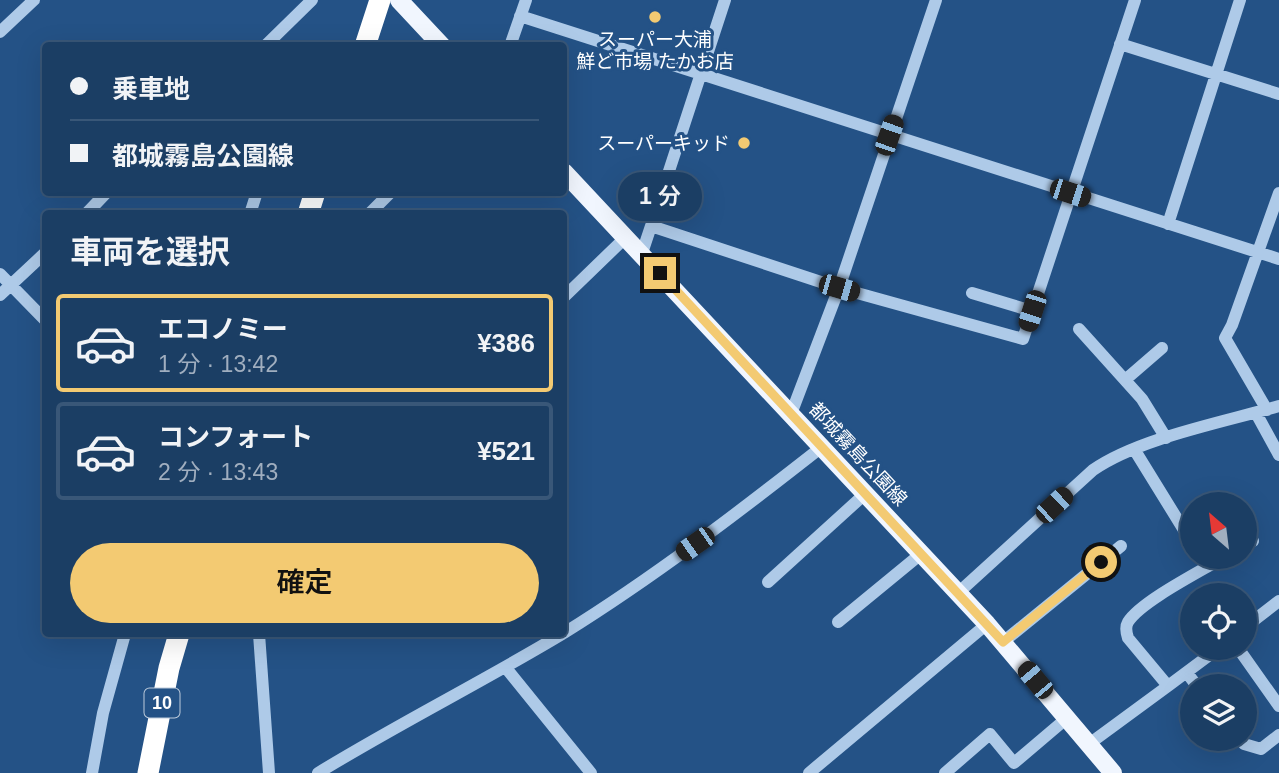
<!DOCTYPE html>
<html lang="ja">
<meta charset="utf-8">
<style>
:root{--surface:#1b3e64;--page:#24456a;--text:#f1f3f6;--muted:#a0aebf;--line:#395778;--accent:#f3ca72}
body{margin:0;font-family:Helvetica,"Noto Sans JP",sans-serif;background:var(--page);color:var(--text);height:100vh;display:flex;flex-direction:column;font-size:26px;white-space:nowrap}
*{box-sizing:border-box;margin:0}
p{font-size:23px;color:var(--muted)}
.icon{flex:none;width:38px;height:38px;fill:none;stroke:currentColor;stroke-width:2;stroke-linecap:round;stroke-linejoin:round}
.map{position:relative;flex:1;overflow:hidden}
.drawer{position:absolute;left:42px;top:210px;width:525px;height:427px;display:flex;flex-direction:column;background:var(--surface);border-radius:7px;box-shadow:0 7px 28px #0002,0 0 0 2px var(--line)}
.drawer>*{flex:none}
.hud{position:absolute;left:42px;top:42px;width:525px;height:154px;border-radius:7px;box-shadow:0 7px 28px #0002,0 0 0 2px var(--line);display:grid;align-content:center;height:154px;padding:0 28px;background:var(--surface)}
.needle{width:46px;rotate:332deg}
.controls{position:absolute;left:1180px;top:492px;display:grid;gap:14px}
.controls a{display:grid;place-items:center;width:77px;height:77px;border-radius:50%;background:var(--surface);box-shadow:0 7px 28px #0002,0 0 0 2px var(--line);font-size:35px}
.end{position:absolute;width:32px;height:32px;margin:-16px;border:9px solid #f3ca72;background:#111;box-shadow:0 0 0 4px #111}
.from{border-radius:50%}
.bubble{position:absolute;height:49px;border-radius:24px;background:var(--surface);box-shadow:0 7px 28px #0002,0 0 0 2px var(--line);font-size:23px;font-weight:600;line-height:49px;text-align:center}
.car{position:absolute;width:21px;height:42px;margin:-21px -10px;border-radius:9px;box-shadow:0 0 5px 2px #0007;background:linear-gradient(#222 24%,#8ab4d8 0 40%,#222 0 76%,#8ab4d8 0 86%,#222 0)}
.hud b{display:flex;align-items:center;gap:24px;height:66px;font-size:26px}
.hud b+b{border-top:2px solid var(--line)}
.hud i{width:18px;height:18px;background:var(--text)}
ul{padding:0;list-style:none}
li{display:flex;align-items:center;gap:21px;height:98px;margin:0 14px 10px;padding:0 14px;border:4px solid var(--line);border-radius:7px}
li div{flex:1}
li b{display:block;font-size:26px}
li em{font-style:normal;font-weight:600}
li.active{border-color:var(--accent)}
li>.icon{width:63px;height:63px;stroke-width:1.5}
h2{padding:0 28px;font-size:32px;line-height:84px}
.button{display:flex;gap:14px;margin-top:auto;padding:14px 28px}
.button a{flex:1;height:80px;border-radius:42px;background:var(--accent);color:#111;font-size:28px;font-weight:600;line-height:80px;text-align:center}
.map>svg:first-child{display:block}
</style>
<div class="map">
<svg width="1279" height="773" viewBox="0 0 1279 773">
<rect width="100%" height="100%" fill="#245286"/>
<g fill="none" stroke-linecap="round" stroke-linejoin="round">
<path stroke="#aecae8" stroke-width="12" d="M725 0 651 226 839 288 1023 339 1135 0
M520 16 1279 259
M0 32 34 0
M1120 44 1279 94
M265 46 312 0
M510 46 526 0
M86 214 107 192
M250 214 257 192
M369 214 391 192
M1168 224 1240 0
M642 253 651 226
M0 274 46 321
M972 293 1032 311
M0 295 46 252
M564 297 626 237
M1079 329 1142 399 1166 438
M1125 380 1162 348
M1267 410 1225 338 1232 325 1279 193
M1256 413 1279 455
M791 414 839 288 936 0
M1134 449 1192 543
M1244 546 1253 541
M768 582 866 493
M958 593 1093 470C1139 438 1224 422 1279 406
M838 622 922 553
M1244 628 1279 601
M564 633C654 577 739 512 823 446
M259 634 269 773
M1003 642 1121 546
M1238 648 1279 706
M506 668 591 773
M1187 673 1197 686
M1168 686 1219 648
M1239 738 1244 744 1261 749 1279 735
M1089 744 1168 686 1128 638C1126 632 1125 627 1128 622 1141 601 1203 570 1226 556
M92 773 103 713 125 634
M318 773C398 724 482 682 562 634
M809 773 987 624
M945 773 990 734 1014 763 1067 718"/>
<path stroke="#f1f6fe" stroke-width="18" d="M399 0 442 46
M564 172 987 624 1113 773"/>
<path stroke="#fff" stroke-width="21" d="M365 46 380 0
M308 214 315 192
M148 773 169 668 179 634"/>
</g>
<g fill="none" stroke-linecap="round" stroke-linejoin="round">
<path stroke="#f3ca72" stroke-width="9" d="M660 273 1003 642 1101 562"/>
</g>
<g fill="#f3ca72" stroke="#245286" stroke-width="2.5">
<circle cx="655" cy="17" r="7"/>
<circle cx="744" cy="143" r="7"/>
</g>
<g text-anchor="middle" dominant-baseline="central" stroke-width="6" stroke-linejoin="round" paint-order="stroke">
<rect fill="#245286" stroke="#bdcbdb" stroke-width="2" x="144.5" y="688.5" width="35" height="29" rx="5"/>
<g font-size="18" font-weight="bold" fill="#fff">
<text x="162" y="703">10</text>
</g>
<g font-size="19" fill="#fff" stroke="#245286">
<text x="655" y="39">スーパー大浦<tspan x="655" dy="22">鮮ど市場 たかお店</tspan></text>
<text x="730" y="143" text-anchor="end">スーパーキッド</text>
</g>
<g font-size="19" fill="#fff" stroke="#245286">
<text transform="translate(858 454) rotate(47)">都城霧島公園線</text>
</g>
</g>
</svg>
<div class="controls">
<a><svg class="needle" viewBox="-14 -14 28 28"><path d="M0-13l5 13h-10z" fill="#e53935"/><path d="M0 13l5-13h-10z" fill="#a0aebf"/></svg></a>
<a><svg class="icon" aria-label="locate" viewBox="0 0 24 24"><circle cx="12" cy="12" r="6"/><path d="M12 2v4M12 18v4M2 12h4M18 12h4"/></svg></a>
<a><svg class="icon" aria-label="layers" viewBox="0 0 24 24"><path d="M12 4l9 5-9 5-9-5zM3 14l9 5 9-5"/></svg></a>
</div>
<i class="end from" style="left:1101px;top:562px"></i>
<i class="end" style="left:660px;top:273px"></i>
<div class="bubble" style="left:618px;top:172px;width:84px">1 分</div>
<i class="car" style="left:889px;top:135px;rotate:19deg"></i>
<i class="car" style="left:1070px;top:193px;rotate:108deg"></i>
<i class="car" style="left:839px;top:288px;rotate:106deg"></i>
<i class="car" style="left:1032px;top:311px;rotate:198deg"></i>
<i class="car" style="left:1054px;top:505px;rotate:47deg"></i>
<i class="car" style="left:695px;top:544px;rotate:235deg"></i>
<i class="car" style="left:1035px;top:680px;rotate:320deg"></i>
<div class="hud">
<b><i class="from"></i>乗車地</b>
<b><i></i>都城霧島公園線</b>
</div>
<section class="drawer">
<h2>車両を選択</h2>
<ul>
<li class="active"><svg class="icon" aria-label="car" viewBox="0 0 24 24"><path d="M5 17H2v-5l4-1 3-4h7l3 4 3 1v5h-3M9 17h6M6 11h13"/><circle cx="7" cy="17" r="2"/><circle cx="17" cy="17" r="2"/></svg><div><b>エコノミー</b><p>1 分 · 13:42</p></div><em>¥386</em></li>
<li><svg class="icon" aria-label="car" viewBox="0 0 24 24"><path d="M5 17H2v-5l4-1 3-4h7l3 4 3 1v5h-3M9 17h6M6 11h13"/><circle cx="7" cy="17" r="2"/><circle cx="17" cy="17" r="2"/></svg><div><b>コンフォート</b><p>2 分 · 13:43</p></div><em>¥521</em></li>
</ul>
<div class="button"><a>確定</a></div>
</section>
</div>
